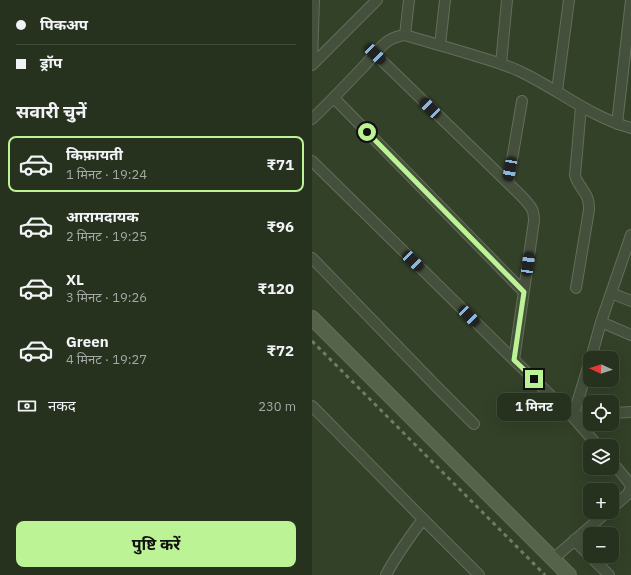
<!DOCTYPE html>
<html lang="hi">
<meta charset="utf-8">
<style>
:root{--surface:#26311e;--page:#2e3927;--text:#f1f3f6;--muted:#a4a9a4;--line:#424c3c;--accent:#bcf395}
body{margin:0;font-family:"IBM Plex Sans","Noto Sans Devanagari",sans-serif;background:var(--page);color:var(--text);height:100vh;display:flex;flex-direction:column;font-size:15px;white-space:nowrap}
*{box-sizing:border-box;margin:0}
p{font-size:13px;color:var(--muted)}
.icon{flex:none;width:22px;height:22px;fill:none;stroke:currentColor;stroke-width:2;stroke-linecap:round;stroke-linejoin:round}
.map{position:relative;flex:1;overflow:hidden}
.sheet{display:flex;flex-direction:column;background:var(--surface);width:312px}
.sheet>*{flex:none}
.hud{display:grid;align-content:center;height:88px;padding:0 16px;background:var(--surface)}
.needle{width:26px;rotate:273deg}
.tools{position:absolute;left:271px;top:351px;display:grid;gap:8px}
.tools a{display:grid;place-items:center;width:36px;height:36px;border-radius:8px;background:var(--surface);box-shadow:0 4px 16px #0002,0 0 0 1px var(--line);font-size:20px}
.end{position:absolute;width:18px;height:18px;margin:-9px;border:5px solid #bcf395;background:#111;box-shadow:0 0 0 2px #111}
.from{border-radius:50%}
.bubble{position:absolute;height:28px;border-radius:8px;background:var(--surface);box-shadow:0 4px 16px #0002,0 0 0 1px var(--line);font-size:13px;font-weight:700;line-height:28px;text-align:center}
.car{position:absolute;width:12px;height:24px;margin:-12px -6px;border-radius:5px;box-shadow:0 0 3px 1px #0007;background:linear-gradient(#222 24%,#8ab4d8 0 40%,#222 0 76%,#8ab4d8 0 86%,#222 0)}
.hud b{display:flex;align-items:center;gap:14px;height:38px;font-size:15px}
.hud b+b{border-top:1px solid var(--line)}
.hud i{width:10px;height:10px;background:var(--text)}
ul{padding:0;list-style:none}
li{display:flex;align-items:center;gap:12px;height:56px;margin:0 8px 6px;padding:0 8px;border:2px solid transparent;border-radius:8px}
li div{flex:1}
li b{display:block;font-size:15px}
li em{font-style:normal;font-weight:700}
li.on{border-color:var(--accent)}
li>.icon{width:36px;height:36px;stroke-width:1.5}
h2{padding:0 16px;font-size:18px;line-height:48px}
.pay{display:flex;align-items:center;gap:10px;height:44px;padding:0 16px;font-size:15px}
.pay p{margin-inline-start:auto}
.cta{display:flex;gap:8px;margin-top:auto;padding:8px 16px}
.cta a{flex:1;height:46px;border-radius:8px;background:var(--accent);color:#111;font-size:16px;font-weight:700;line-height:46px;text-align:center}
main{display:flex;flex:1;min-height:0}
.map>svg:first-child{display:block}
</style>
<main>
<section class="sheet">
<div class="hud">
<b><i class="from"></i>पिकअप</b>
<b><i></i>ड्रॉप</b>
</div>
<h2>सवारी चुनें</h2>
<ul>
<li class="on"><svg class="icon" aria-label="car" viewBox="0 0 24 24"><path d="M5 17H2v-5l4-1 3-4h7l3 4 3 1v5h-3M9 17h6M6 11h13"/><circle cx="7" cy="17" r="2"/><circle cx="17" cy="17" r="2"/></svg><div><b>किफ़ायती</b><p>1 मिनट · 19:24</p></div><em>₹71</em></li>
<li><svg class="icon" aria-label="car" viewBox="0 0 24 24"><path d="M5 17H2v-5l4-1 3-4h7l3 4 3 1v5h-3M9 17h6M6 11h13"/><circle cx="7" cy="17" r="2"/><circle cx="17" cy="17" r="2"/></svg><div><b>आरामदायक</b><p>2 मिनट · 19:25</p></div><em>₹96</em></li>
<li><svg class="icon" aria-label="car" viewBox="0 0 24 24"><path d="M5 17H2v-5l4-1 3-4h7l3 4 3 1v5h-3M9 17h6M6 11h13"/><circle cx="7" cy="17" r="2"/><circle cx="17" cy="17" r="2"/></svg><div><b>XL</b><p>3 मिनट · 19:26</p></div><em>₹120</em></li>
<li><svg class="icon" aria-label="car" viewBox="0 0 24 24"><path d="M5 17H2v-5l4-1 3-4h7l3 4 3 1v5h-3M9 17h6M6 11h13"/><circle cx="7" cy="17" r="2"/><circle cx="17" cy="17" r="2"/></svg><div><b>Green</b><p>4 मिनट · 19:27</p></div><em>₹72</em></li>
</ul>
<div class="pay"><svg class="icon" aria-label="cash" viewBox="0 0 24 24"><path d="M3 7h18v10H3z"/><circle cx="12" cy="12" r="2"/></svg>नकद<p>230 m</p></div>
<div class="cta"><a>पुष्टि करें</a></div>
</section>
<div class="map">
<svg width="319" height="575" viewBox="0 0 319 575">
<rect width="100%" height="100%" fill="#334128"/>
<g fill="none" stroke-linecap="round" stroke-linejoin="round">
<defs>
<path id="street" d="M93 35 97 0
M128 45 133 0
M63 54 196 183C203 190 215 200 220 209 222 213 222 217 222 221L202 360
M0 62 2 0
M189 64 195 0
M0 65 65 0
M245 91 257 0
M22 98 212 292
M0 119C18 102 35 84 52 66 59 59 68 46 76 41 82 37 86 36 93 35 116 42 138 48 161 55 177 60 192 64 207 71 246 89 278 117 319 128
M305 124 319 0
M0 161 202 360 261 417 286 446
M196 183 210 101
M0 258 123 385 162 424
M264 288 277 210C277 205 277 201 275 197 271 188 265 184 263 175L269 107
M299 293 319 301
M289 322 319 335
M279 358 289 322 319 235
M278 360 261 417 278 416
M0 406 111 519 167 575
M300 413 319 412
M300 462 319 485
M300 508 316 494 319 487
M262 540 297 575
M241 559 295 512
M74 575C84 555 98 537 111 519"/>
<path id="secondary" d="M0 318 257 575"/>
</defs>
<use href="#street" stroke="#636e5a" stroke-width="12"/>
<use href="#secondary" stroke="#636e5a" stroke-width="16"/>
<use href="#street" stroke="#45503c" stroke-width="10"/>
<use href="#secondary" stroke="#54634a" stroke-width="14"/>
<path stroke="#6e7c63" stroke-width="3" stroke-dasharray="4 4" stroke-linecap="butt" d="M0 341 233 575"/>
</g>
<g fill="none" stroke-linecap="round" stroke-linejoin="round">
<path stroke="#bcf395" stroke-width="5" d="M55 132 212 292 202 360 222 379"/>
</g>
</svg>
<div class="tools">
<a><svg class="needle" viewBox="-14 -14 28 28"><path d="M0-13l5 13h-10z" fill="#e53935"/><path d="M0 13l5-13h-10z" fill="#a4a9a4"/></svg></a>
<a><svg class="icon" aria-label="locate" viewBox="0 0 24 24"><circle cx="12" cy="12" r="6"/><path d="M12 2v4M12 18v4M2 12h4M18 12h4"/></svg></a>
<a><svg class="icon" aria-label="layers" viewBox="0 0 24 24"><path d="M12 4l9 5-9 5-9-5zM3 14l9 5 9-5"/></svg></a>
<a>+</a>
<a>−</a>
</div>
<i class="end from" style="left:55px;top:132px"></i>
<i class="end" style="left:222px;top:379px"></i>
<div class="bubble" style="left:185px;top:393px;width:74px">1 मिनट</div>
<i class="car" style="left:63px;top:54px;rotate:134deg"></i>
<i class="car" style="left:118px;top:108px;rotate:314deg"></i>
<i class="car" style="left:198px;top:169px;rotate:190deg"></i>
<i class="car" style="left:101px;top:261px;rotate:134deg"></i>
<i class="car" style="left:216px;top:264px;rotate:8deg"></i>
<i class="car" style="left:157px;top:316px;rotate:135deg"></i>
</div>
</main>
